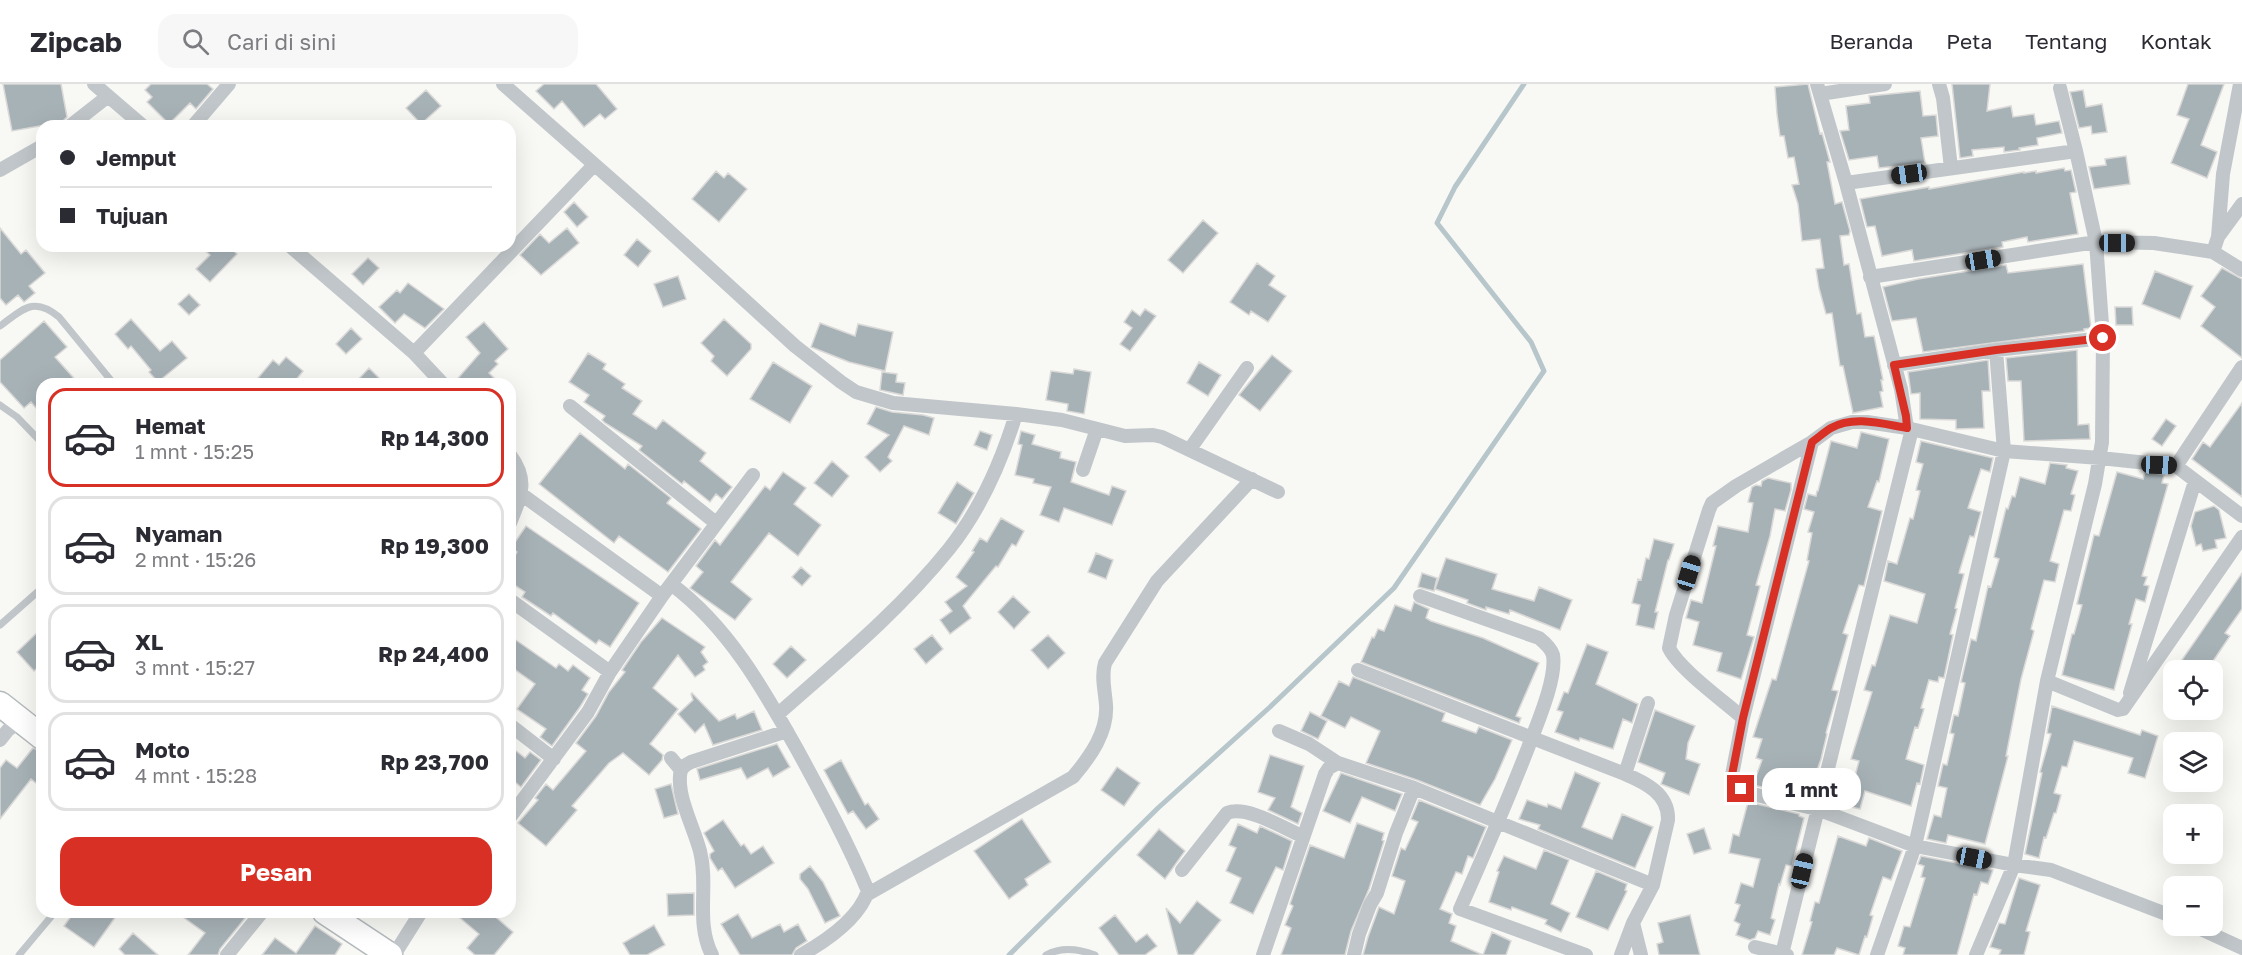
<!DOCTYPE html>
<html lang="id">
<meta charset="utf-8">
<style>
:root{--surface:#fff;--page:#f7f7f7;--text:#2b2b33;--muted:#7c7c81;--line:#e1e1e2;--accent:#d93025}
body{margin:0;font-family:"Golos Text",sans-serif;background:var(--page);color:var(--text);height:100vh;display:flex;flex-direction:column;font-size:22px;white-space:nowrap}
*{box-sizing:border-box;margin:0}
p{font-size:20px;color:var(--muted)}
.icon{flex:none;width:33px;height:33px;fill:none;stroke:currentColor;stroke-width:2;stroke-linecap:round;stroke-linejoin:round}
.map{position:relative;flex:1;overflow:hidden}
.sheet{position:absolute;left:36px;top:294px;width:480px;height:540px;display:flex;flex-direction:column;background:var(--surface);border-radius:18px;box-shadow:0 6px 24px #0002}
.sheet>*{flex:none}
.top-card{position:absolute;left:36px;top:36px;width:480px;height:132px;border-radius:18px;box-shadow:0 6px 24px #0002;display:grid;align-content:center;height:132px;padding:0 24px;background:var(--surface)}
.tools{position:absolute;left:2163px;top:576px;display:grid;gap:12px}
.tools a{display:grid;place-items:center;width:60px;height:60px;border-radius:12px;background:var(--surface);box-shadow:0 6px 24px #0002;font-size:30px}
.end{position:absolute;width:27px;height:27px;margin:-14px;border:8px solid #d93025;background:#fff;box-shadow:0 0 0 3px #fff}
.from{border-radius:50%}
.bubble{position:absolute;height:42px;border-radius:18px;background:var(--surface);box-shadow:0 6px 24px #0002;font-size:20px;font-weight:700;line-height:42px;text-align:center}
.car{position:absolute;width:18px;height:36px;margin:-18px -9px;border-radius:8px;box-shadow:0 0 4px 2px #0007;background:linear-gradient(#222 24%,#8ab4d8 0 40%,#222 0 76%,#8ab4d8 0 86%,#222 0)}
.top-card b{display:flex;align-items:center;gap:21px;height:57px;font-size:22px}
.top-card b+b{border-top:2px solid var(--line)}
.top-card i{width:15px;height:15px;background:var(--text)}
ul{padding:10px 0 0;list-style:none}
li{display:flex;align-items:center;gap:18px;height:99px;margin:0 12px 9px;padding:0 12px;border:3px solid var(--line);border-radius:18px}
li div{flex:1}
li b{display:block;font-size:22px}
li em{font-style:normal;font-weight:700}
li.on{border-color:var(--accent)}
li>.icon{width:54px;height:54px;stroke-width:1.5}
.action{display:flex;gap:12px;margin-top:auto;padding:12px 24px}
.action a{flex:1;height:69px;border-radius:18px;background:var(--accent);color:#fff;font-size:24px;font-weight:700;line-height:69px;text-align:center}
header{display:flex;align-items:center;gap:36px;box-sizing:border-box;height:84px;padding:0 30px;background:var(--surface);border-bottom:2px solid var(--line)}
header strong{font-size:28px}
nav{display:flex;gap:33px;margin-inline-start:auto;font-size:21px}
.search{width:420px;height:54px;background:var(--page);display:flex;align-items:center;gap:15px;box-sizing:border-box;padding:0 21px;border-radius:18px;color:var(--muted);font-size:22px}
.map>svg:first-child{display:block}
</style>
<header>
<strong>Zipcab</strong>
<div class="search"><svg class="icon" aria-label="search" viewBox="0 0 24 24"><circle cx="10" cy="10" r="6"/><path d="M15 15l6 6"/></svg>Cari di sini</div>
<nav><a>Beranda</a><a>Peta</a><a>Tentang</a><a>Kontak</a></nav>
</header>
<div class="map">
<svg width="2242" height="871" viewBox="0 0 2242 871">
<rect width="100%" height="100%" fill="#f8f8f5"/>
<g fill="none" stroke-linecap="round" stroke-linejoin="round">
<path stroke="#b7c6ca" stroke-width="5" d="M1009 871 1158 724 1270 623 1394 504 1544 287 1531 258 1437 139 1455 103 1524 0"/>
</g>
<path fill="#a7b2b7" stroke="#dad9d7" stroke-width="1.5" d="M3 0H61L67 33 62 38 12 47Z
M151 0H207L213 5 196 25 190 19 169 40 147 18 152 13 145 6Z
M544 0H596L617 25 605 35 600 30 584 43 562 17 554 25 536 7Z
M1808 0 1820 50 1822 49 1830 78H1827L1835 120 1842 118 1850 147 1849 151 1840 152 1844 181 1849 180 1857 230 1861 229 1865 253 1874 252 1883 296H1881L1883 307 1880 308 1883 323 1853 329 1843 282H1840L1832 229 1826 230 1819 204 1816 185 1824 184 1820 155 1802 157 1798 120 1792 101 1799 100 1794 73 1788 74 1784 52H1780L1777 30 1775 3Z
M1952 0H1990L1987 27 2011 22 2013 33 2034 30 2036 41 2059 37 2062 49 2037 54 2038 61 2019 64 2020 66 2004 68V63L1972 66 1973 72 1960 74Z
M2188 0H2224L2201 61 2217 68 2207 94 2171 79 2189 35 2177 31Z
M426 6 441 22 421 40 406 24Z
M2083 6 2086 23 2102 20 2107 48 2092 50 2091 42 2079 44 2070 8Z
M1920 7 1923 32 1936 31 1938 52 1921 54 1925 79 1879 84 1877 72 1849 76 1840 47 1849 46 1846 22 1870 19 1869 12Z
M2126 72 2130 100 2094 105 2089 83 2106 81 2105 75Z
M2064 84 2065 87 2071 86 2076 108 2070 109 2078 150 2028 158 2027 153 2002 158 2003 163 1914 177 1912 166 1882 172 1875 142 1867 143 1860 115 1929 103V105L2024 88V89L2036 87V89Z
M716 87 724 94 728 89 747 105 719 138 692 115Z
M574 118 588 133 577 143 564 128Z
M1203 136 1218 149 1183 189 1168 176Z
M0 144 21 170 26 166 45 189 29 202 35 209 24 218 18 211 6 221 0 214Z
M567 144 579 159 541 191 520 171 540 150 549 159Z
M637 155 651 167 638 183 624 171Z
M200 162H229L237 170 210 198 196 185 210 171Z
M368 174 379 184 363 201 352 190Z
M1257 179 1275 192 1269 201 1286 212 1268 238 1251 227 1249 231 1230 218Z
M2083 180 2091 244 2084 245V247L1923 268 1916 234 1892 237 1883 203 1918 195 2006 181 2008 189Z
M2222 184 2242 195V274L2201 242 2215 223 2201 212Z
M2155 187 2193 202 2180 235 2142 220Z
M678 192 686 215 663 223 654 200Z
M408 199 444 225 425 244 404 230 395 239 379 223 397 206 400 209Z
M189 210 200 221 189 231 178 220Z
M2115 223H2132L2133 241H2116Z
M1145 225 1156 232 1130 267 1120 260 1132 244 1124 238 1132 226 1140 232Z
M131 235 160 267 172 257 187 274 158 298 149 288 151 286 131 262 128 265 115 250Z
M724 235 751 260V265L727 292 711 277 714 272 701 259Z
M44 237 67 263 55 273 79 300H42V331L31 318 24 324 0 298V276Z
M484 238 508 265 495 277 498 280 489 289 500 300H453L480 269 466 253Z
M820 239 855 252 858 240 893 248 885 287 849 278 811 263Z
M351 244 362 255 346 270 336 260Z
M2077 266 2078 341 2089 340 2090 355 2024 357 2021 297H2008L2006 274Z
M588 269 606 280 603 285 625 300 622 304 642 317 633 330 656 345 663 336 706 369 700 377 732 403 722 415 716 410 710 418 684 397 682 400 639 366 642 362 605 339 602 336 605 332 584 318 589 311 569 298Z
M1272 271 1292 287 1260 327 1239 311Z
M286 273 303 287 293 300H253L273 276 279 281Z
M1988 276 1990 307H1982L1984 344 1956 345V336L1920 335V309L1911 310 1908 288Z
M773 278 812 302 790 339 750 315Z
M1199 278 1221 291 1208 312 1187 299Z
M369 284 385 300H354Z
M1074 285 1091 288 1084 330 1067 327 1068 320 1046 316 1051 287 1073 290Z
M882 288 897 290 896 298 905 299 903 311 880 306Z
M2242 319V413L2192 375 2203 358 2210 363Z
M876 323 892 328 923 331 934 334 929 351 904 342 888 373 892 377 880 388 865 373 889 351 867 340Z
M2166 335 2176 342 2162 362 2152 355Z
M980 347 992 351 987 366 974 361Z
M1021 347 1035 351 1032 360 1061 368 1060 374 1076 378 1071 398 1109 411 1112 402 1126 407 1112 441 1064 424 1059 438 1040 431 1051 403 1033 399 1034 395 1015 391 1022 361 1018 360Z
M1861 348 1889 355 1879 398 1877 397 1868 423 1882 427 1864 502 1859 501 1843 549 1848 551 1832 606 1838 607 1826 649 1827 650 1821 675 1813 698 1809 696 1805 710 1781 704 1780 707 1753 701 1762 676 1756 674 1762 655 1753 653 1772 595 1776 596 1809 477 1807 476 1812 449 1808 448 1814 428 1804 425 1808 410 1816 412 1817 407H1818L1831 357 1857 364Z
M580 349 625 385 628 380 671 414 667 419 701 445 668 488 619 452 614 459 539 400Z
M1921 357 1993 374 1990 388 1981 385 1968 424 1981 428 1974 453 1970 452 1959 489 1964 490 1955 524 1957 525 1950 550 1953 551 1944 594 1939 593 1938 598 1929 596 1921 624 1924 625 1918 644 1915 643 1906 675 1924 681 1920 700 1917 699 1911 722 1865 707 1860 725 1847 722 1859 677 1851 675 1872 608 1864 606 1872 581 1875 582 1890 531 1917 539 1925 510 1884 497 1888 477 1897 480 1910 434 1913 435 1920 407 1916 406 1923 380 1916 378Z
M832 377 849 392 832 413 814 399Z
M2050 379 2067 381 2066 384 2078 387 2071 410 2075 411 2071 427 2064 426 2050 477 2059 480 2055 498 2044 496 2031 545 2034 547 2021 595 2006 672H2008L1985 760 1948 751 1946 759 1927 755 1934 731 1941 733 1947 704 1938 702 1943 680 1947 681 1954 650 1950 649 1954 631 1958 632 1965 599 1961 598 1971 555 1976 557 1988 502 1991 503 1999 475 1994 473 2006 424 2008 425 2012 412 2015 413 2020 393 2045 400Z
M783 388 806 404 794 420 821 441 798 472 769 449 731 498 752 515 735 536 690 504 703 488 696 482 715 456 720 461 765 402 770 406Z
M2117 388 2143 395 2145 388 2154 389 2164 391 2162 399 2168 400 2142 492 2147 493 2144 501 2149 502 2145 518 2136 515 2129 540H2132L2114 606 2062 591 2072 550H2074L2082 521 2077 520 2094 451 2099 452Z
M1768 394 1791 399V406L1785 427 1775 425 1770 452 1756 501 1760 502 1747 551 1754 553 1741 595 1717 587 1722 569 1693 561 1699 538 1686 534 1691 516 1702 519 1716 462H1713L1718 442 1748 448 1753 419 1748 418 1752 403 1756 401 1761 402 1762 397Z
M957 398 974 409 956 440 938 429Z
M2214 422 2219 426 2226 454 2215 456 2217 464 2203 467 2201 460 2196 462 2191 442 2195 428Z
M1001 434 1024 447 1016 462 1012 460 998 483 996 482 963 522 971 534 950 550 940 536 952 527 945 518 967 502 956 493 974 468 972 467 980 454 987 458Z
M526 442 639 519 610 563 599 556 596 560 553 529 551 532 522 513 525 508 510 498V479L517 468 511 464Z
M1654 455 1674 460 1669 476H1668L1655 528H1658L1654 545 1636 541 1640 521 1632 519 1638 495 1641 496 1646 474 1649 475Z
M1096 469 1113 476 1106 495 1088 488Z
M1446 474 1497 490 1492 505 1534 517 1539 503 1572 516 1560 546 1510 526 1509 530 1486 523V526L1467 519 1468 516 1435 505Z
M801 483 811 492 802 502 792 493Z
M1422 489 1437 494 1434 507 1418 503Z
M2242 489V525L2225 549 2230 552 2207 586H2175Z
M1013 512 1030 528 1014 545 998 528Z
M1414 518 1429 525 1426 534 1431 537 1483 554 1539 579 1516 632 1521 634 1519 639 1361 578 1372 553 1374 554 1378 545 1384 547 1395 521 1411 527Z
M662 534 705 563 701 568 708 578 703 582 705 586 695 593 678 571 653 604 678 625 650 660 663 671 662 676 649 691 623 669 609 679 572 722 577 726 546 762 518 739 538 716 535 714 546 700 553 706 586 667 576 659 596 632 609 608 625 588 622 586 641 558Z
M42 544V580L34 587 17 568Z
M932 551 943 565 926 580 914 565Z
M1048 551 1065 569 1048 585 1031 566Z
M510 552 556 584 559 580 568 587 573 581 590 594 582 606 588 610 580 623 552 662 540 653 546 645 517 625 535 600 510 582Z
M1587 560 1608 568 1596 600 1638 620 1632 639 1623 635 1613 665 1580 654 1579 657 1555 648 1563 628 1557 626 1564 608 1568 609Z
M791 562 806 576 787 594 773 580Z
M1353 593 1445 629 1442 637 1476 649 1479 643 1512 656 1495 695 1480 721 1417 696 1366 679 1380 647 1351 633 1345 644 1321 632 1339 597 1349 602Z
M692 609 719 637 735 630 737 635 754 627 762 646 713 661 704 640 695 649 678 630 693 616 691 610Z
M2052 622 2140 651 2142 646 2158 652 2145 694 2128 689 2133 674 2074 657 2067 683 2062 682 2054 709 2061 711 2056 729H2054L2046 754 2044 753 2039 774 2025 770 2042 689 2040 688 2051 650 2047 649Z
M1655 626 1695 642 1688 659 1686 675 1700 680 1689 711 1661 700 1665 689 1638 678Z
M1310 628 1327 637 1318 655 1301 647Z
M777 660 790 683 773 693 768 684 747 695 741 684 700 696 697 685Z
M510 662 525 674 530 668 541 676 521 703 510 694Z
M33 664 42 667V704L31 695 0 735V684L6 676 17 684Z
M1270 671 1304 682 1291 723 1302 729 1298 740 1268 726 1275 714 1258 708Z
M841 676 865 721 868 719 879 735 866 745 853 727 848 730 824 686Z
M1117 683 1140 699 1124 722 1101 706Z
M1575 688 1600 699 1582 743 1612 755 1622 730 1653 743 1635 784 1538 745 1540 741 1519 735 1527 716 1547 723 1548 720 1561 725Z
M1341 689 1402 710 1395 727 1362 713 1350 739 1323 727Z
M671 700 678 730 664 734 655 705Z
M1419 716 1486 743 1473 774 1468 772 1462 790 1456 788 1440 825 1452 830 1449 839 1456 842 1451 857 1483 871 1492 848 1511 857 1506 871H1363L1368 853 1379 823 1394 830 1405 797 1392 792 1401 764 1405 766 1418 738 1411 735Z
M1748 718 1799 730V732L1804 734 1792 782 1786 781 1780 801 1779 800 1771 834 1775 836 1770 851 1758 847 1755 854 1750 856 1736 851 1740 840 1734 837 1740 821 1735 819 1741 799 1753 803 1760 775 1729 769 1733 750 1739 752Z
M1022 735 1051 778 1025 795 1028 801 1009 815 974 767Z
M723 736 741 762 744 760 751 770 763 762 774 779 735 804 722 784 718 787 710 774V770L714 767 704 749Z
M1357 739 1384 749 1382 756 1384 757 1369 805 1351 847 1345 871H1281L1291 844 1285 841 1293 822 1290 820 1310 761 1344 774Z
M1238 740 1257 749 1260 742 1292 757 1283 786 1276 783 1253 830 1230 819 1241 794 1226 787 1236 764 1229 761Z
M1704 744 1711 765 1694 770 1687 750Z
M1159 745 1185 767 1165 795 1137 771Z
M1838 752 1866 762 1869 754 1902 767 1891 796 1883 793 1870 831 1873 832 1867 853 1865 852 1859 871 1837 864 1834 871H1802L1812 838 1810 837 1815 818 1819 819Z
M1544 766 1569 776 1551 820 1570 829 1561 848 1545 840 1547 836 1512 823 1511 826 1489 818 1499 788 1497 787 1504 772 1536 785Z
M1921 772 1993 786 1988 800 1981 798 1977 811 1974 810 1957 871H1903L1905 864 1898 862 1904 842 1910 843 1925 794 1921 793 1924 782 1918 780Z
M810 782 823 798 840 832 825 839 808 805 800 795V790Z
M1596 787 1627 800 1625 806 1627 807 1608 846 1576 833Z
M2019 794 2040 801 2026 847 2030 848 2024 871H1999L2001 866 1990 863 1999 839 2005 840Z
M694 809V831L668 832 667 810Z
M1197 817 1221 836 1193 871H1178L1166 824 1180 839Z
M74 828H119L94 863 64 842Z
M176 828H250L220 865 218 871H188L205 849Z
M453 828H490L513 848 494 871H475L467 864 479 850Z
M738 830 752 854 780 840 784 848 798 840 807 857 796 864 792 871H740L721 840Z
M1115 831 1136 858 1147 850 1157 862 1145 871H1119L1099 844Z
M1690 831 1700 871H1659L1657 860 1663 858 1658 839Z
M654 841 665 861 647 871H630L623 859Z
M315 842 342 860 335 871H262L275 854 296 869Z
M133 849 158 871H125L119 865Z"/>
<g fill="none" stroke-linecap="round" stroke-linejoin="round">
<defs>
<path id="highway" d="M0 620 42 653
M325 828 390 871"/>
</defs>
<use href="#highway" stroke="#b3b9bc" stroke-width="27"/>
<path stroke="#c0c6c9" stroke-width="7" d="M0 242C23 225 34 212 59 233L114 300
M0 321 17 333 42 359
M0 541 42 504
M19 871 55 828
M1046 871C1061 863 1079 865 1095 871"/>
<path stroke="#c0c6c9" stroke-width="14" d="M94 0 143 42
M503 0 645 125 795 262 841 298 856 308 893 319 1016 330C1002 376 980 426 949 465 900 526 837 578 778 630
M1817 0 1846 99 1901 305 1907 344
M1939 0 1943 14 1951 84
M1820 10 1885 0
M70 42 107 13
M193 42 229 0
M0 86 42 62
M1846 99 2076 67
M2242 120 2218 153 2213 168 2242 186
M2218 153 2223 90 2240 0
M290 162 414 269 443 300
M1870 193 2096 158 2154 159 2213 168
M414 269 594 81
M1894 281 1996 266 2103 254
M570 322 716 439
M1016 330 1062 336 1125 352 1153 351 1162 353 1278 408
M1812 358 1743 634 1732 691 1734 700 1748 709 1817 725 1915 762 2014 781 2051 786 2174 833
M1190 365 1247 284
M510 371C529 396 521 412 510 439
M2176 382 2242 283
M1083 386 1097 345
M521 410 662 512
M671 500C728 542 764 606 798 667 823 713 848 759 868 807 859 834 826 857 801 871
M1420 512 1539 554C1544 558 1551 564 1553 571 1557 595 1536 642 1528 664 1507 718 1484 771 1460 825L1586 871
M510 516 610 588 588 628 510 733
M1358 586 1625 690C1646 699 1669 710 1668 736L1653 801 1633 839 1621 871
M610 588 662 512 753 391
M2047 597 2118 626 2123 625 2242 453
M2130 609 2195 397
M1743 634C1724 617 1679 585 1669 564L1676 531 1709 426 1712 419 1736 402 1812 358 1831 344 1852 338H1867L1907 344 2004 367 2100 374 2176 382 2242 432
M510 641 554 675
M1279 647 1309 660 1338 679
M0 656 8 646 20 637
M671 674 681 686
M1625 690 1648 619
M1182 786 1227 729C1247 721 1283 744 1302 752
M868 810 1073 693C1090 673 1108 648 1106 621 1105 606 1101 593 1105 579L1157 497 1252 395
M1633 839 1641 871
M2194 842 2242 864
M1755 863 1787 871
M1782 870 1912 345
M227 871 262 828
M394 871 421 828
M712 871C695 838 709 802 700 767 694 744 678 715 680 692 680 684 685 681 691 678L787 647
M1263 871 1325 690 1329 684 1338 679 1414 704 1653 801
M1354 871 1359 850 1370 821 1377 809 1396 749 1414 704
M1877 871 1915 762 2004 367 1996 266
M1976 871 2014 781 2047 597 2095 400 2102 358 2103 254 2096 158 2076 67 2060 4"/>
<use href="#highway" stroke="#fff" stroke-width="24"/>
</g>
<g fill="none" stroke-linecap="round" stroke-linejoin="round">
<path stroke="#d93025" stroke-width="8" d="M1741 705 1734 700 1732 691 1743 634 1812 358C1818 354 1824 348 1831 344 1854 331 1883 340 1907 344L1906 332 1894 281 1996 266 2103 254"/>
</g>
</svg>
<div class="tools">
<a><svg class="icon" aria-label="locate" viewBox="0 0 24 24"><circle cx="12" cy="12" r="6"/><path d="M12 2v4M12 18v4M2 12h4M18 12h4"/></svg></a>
<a><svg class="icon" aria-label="layers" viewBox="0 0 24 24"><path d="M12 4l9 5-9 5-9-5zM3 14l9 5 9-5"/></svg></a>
<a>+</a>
<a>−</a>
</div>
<i class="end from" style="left:2103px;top:254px"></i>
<i class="end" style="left:1741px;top:705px"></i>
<div class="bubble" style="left:1762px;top:684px;width:99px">1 mnt</div>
<i class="car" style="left:1909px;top:90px;rotate:262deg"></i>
<i class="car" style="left:2117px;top:159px;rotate:90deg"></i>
<i class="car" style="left:1983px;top:176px;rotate:81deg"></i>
<i class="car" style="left:2159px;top:381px;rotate:92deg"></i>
<i class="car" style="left:1689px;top:489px;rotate:17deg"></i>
<i class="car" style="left:1974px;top:774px;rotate:101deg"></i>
<i class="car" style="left:1802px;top:787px;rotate:13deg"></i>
<div class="top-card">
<b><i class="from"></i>Jemput</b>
<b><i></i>Tujuan</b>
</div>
<section class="sheet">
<ul>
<li class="on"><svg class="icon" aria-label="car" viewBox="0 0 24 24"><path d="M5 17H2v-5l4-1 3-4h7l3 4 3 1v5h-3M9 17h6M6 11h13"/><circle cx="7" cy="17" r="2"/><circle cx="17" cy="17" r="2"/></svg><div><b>Hemat</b><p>1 mnt · 15:25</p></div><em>Rp 14,300</em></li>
<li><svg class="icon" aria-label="car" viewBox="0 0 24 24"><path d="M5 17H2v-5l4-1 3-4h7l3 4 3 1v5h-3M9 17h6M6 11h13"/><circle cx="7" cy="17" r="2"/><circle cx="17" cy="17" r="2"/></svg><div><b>Nyaman</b><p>2 mnt · 15:26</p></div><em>Rp 19,300</em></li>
<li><svg class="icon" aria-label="car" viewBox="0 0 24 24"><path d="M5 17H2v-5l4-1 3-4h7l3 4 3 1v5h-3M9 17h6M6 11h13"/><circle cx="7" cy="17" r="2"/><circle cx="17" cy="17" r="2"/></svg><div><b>XL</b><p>3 mnt · 15:27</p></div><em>Rp 24,400</em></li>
<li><svg class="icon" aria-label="car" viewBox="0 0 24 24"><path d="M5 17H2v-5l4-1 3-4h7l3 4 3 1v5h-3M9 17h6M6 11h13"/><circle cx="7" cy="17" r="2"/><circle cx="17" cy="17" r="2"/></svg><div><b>Moto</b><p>4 mnt · 15:28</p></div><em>Rp 23,700</em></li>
</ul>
<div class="action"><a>Pesan</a></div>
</section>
</div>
